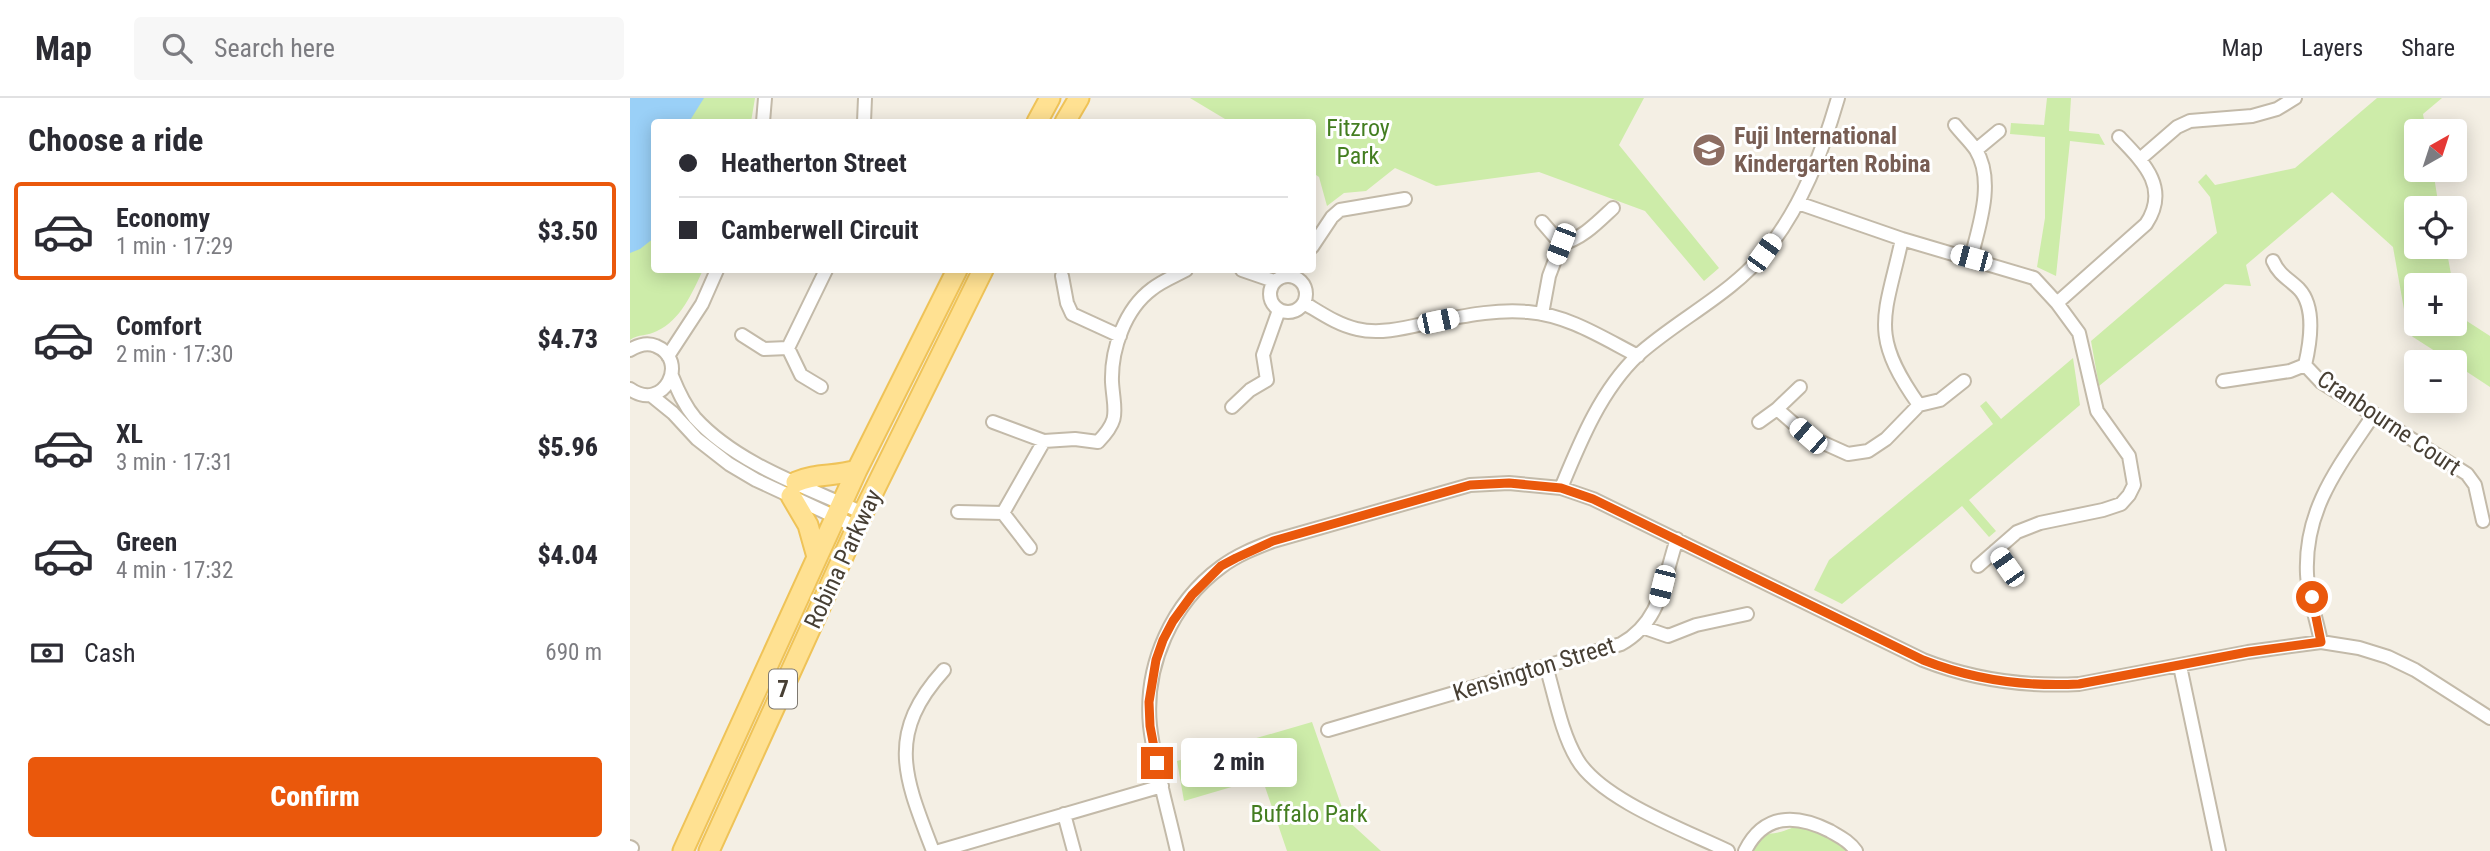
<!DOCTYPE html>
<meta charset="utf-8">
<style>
:root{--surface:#fff;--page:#f7f7f7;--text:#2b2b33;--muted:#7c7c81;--line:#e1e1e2;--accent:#ea580c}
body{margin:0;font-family:"Roboto Condensed",sans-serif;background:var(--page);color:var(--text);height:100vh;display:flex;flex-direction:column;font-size:26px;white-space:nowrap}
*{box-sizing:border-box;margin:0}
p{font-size:23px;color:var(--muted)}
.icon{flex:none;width:38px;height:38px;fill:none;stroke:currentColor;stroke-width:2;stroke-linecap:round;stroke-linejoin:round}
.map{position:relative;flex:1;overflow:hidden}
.sheet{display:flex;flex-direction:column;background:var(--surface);width:630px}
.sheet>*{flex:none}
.guide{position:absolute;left:21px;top:21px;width:665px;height:154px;border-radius:7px;box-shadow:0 4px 18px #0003;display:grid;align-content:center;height:154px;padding:0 28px;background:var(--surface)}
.needle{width:46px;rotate:39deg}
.fabs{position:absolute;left:1774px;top:21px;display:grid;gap:14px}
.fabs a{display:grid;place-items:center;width:63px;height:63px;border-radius:7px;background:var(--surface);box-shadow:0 4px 18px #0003;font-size:35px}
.end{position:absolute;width:32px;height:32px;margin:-16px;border:9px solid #ea580c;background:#fff;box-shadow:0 0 0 4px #fff}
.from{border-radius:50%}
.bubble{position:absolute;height:49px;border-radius:7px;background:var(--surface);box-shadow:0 4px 18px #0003;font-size:23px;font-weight:800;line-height:49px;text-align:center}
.car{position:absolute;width:21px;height:42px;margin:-21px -10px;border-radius:9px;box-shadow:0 0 5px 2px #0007;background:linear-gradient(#fff 24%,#345 0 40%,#fff 0 76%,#345 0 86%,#fff 0)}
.guide b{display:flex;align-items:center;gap:24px;height:66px;font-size:26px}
.guide b+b{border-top:2px solid var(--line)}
.guide i{width:18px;height:18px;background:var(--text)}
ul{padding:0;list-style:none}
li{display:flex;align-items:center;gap:21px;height:98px;margin:0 14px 10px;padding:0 14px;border:4px solid transparent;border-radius:7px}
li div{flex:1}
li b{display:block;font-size:26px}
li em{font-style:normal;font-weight:800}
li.selected{border-color:var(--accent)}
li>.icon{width:63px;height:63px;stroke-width:1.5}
h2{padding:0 28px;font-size:32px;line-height:84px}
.pay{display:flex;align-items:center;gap:18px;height:77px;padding:0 28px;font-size:26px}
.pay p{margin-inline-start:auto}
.button{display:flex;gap:14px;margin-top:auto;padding:14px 28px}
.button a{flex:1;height:80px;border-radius:7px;background:var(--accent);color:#fff;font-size:28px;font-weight:800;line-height:80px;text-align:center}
header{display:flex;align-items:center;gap:42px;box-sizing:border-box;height:98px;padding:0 35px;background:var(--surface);border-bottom:2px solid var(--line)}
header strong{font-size:33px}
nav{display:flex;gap:38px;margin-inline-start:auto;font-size:24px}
.search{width:490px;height:63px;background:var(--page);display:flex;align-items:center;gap:18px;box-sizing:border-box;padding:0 24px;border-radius:7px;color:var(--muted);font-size:26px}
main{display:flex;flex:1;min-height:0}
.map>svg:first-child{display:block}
</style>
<header>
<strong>Map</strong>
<div class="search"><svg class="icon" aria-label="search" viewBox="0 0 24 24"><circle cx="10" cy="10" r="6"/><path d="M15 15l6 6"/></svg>Search here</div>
<nav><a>Map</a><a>Layers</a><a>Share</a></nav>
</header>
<main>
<section class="sheet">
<h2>Choose a ride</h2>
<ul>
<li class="selected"><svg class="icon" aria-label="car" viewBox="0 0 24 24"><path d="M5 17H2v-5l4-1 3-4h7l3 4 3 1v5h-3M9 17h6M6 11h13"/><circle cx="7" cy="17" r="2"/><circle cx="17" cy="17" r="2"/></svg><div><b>Economy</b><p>1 min · 17:29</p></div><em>$3.50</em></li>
<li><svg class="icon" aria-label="car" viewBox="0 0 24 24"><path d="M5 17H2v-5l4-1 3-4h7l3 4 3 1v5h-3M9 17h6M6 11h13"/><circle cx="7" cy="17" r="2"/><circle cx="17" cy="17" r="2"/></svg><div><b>Comfort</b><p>2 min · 17:30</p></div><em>$4.73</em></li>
<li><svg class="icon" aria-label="car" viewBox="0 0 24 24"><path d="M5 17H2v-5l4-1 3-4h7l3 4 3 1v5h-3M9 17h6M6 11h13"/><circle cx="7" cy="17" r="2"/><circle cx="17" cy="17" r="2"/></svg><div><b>XL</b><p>3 min · 17:31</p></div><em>$5.96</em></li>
<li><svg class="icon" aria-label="car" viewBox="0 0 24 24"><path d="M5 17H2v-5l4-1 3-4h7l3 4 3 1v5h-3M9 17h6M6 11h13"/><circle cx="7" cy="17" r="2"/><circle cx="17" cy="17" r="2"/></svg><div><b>Green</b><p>4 min · 17:32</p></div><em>$4.04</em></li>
</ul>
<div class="pay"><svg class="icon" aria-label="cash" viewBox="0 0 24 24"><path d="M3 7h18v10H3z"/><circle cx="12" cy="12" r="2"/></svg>Cash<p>690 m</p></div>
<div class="button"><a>Confirm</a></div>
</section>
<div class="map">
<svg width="1860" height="753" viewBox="0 0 1860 753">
<rect width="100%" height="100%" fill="#f4efe4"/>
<path fill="#cdeca9" d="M0 0H125L121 24H24V172H73C62 195 51 222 27 233 18 238 8 236 0 242Z
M560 0H1014L989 47 1089 170 1074 183 1015 113 909 74 806 88 765 70 736 93 714 95 697 108 689 79 683 75 682 24H600Z
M1417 0H1441L1439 33 1469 36 1475 47 1440 43 1426 178 1407 169 1415 120V39L1380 36 1381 25 1414 27Z
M1747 0H1812L1793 16 1796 33H1787V72H1803L1809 110H1787V149H1816L1823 187H1787V226H1825V200L1829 218 1860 238V289L1825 266V264H1822L1783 239 1778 234 1763 149 1702 94 1616 167 1621 188 1595 186 1469 288 1461 243 1587 135 1580 99 1568 84 1576 76 1585 87 1665 70Z
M1443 260 1450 307 1339 402 1366 433 1359 439 1332 408 1212 506 1184 492 1199 462 1363 326 1350 308 1356 303 1371 321Z
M682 624 716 721 751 753H657L632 680 554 703 547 663Z
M1170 725 1181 728 1220 750 1218 753H1120L1134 735C1142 738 1163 731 1170 725Z"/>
<path fill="#9ad0f7" d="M0 0H74L59 24H24V140L10 151 0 155Z"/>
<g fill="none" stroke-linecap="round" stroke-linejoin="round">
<defs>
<path id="street" d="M133 24 135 0
M234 24 235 0
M1325 27C1331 35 1340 43 1346 52 1365 83 1349 128 1341 160
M1346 52 1369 33
M1510 61 1547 29 1560 23 1622 18 1647 11 1665 0
M1168 105 1272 141 1404 180 1427 205 1449 235 1467 313 1499 358 1504 387 1499 397 1491 406 1473 412 1410 425 1387 434 1348 468
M912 124 931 146
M1272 141C1255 219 1238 235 1289 307
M682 149 702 119 710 112 775 101
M1643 163C1649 177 1659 181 1669 191 1686 209 1680 246 1675 267
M612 172 644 183
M640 196a18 18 0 1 1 36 0a18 18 0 1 1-36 0Z
M432 178 437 205 442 216 490 238
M674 205C691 215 708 227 727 231 751 237 779 229 802 224 834 218 866 211 898 214 938 217 973 240 1008 258
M1427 205 1516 126C1540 90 1514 65 1489 39
M912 216 919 178 931 146C952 141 968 124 983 110
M112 237 134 251 158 250 171 277 191 289
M158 250 196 172
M0 252C8 247 17 244 26 248 60 262 34 315 0 291
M38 258 72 206 87 172
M1675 267 1691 284 1837 376 1845 387 1853 423
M42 278C48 293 54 307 65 320 108 367 177 389 233 415
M1593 283 1660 273 1675 267
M22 298 43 315 67 341 99 366 126 382 227 429
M602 309 620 292 637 282 633 257 649 212
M1147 311 1178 338 1218 356 1238 353 1256 341 1289 307 1310 302 1334 283
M363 324 414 343 445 341 468 344C491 320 484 314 482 284 481 251 495 211 522 191 532 183 545 178 556 172
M1129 324 1147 311 1170 289
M931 390C950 344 971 292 1008 257 1048 221 1102 196 1136 153 1172 108 1192 55 1208 0
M328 414 373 415 400 450
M373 415 414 343
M1365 453 1377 469
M1015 530 1038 538 1066 527 1117 516
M1691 544C1687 522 1678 498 1677 476 1674 410 1710 367 1744 316
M916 568C925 598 931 634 947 661 970 701 1054 732 1098 753
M1550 568 1589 753
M698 632 991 546C1032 523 1033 482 1047 441
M434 716 444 753
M0 749 2 750
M303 753C275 680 255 637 314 572
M309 753 532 688
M547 753C538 712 525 670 520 628 514 567 542 505 591 469 607 457 625 450 643 443L840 387 879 385 931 390 963 401 1293 562C1344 582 1394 589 1449 586L1618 554 1691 544 1729 550 1758 559 1785 572 1860 620
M1115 753C1134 715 1166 716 1200 733 1210 739 1219 743 1226 753"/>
<path id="primary" d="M407 24 420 0
M435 24 449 0
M166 384C186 375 204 379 227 372
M161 398 178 427 187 459
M53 753 227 372 327 172
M79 753 233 415 353 172"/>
</defs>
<use href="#street" stroke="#c3baa9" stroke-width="16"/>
<use href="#primary" stroke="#efc358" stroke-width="23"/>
<use href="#street" stroke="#fff" stroke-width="12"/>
<use href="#primary" stroke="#ffe192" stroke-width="19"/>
</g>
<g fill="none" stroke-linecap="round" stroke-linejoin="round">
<path stroke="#ea580c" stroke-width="9" d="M527 665 520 628 519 604 526 562 533 542 543 523 562 497 591 468 606 460 643 443 840 387 879 385 931 390 963 401 1293 562C1344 582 1394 589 1449 586L1618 554 1691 544 1682 499"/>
</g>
<defs>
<symbol id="school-disc" viewBox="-11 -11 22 22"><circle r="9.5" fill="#8d6e63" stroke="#fff"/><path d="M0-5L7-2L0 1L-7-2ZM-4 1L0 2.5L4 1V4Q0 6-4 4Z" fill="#fff"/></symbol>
</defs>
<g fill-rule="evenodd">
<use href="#school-disc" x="1060" y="33" width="38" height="38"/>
</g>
<g text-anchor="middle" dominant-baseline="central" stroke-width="6" stroke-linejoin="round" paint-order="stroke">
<rect fill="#fff" stroke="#7e7971" stroke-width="2" x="139" y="571.5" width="28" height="39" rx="5"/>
<g font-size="23" font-weight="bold" fill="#473f34">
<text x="153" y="591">7</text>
</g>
<g font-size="24" fill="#447e21" stroke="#fff">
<text x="728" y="30">Fitzroy<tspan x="728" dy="28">Park</tspan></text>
<text x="679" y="716">Buffalo Park</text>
</g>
<g font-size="24" font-weight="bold" fill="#785e54" stroke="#fff" text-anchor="start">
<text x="1104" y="38">Fuji International<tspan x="1104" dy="28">Kindergarten Robina</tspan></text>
</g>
<g font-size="24" fill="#473f34" stroke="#fff">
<text transform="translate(1759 325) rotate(34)">Cranbourne Court</text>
<text transform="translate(213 461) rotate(-65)">Robina Parkway</text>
<text transform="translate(904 571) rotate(-17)">Kensington Street</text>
</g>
</g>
</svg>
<div class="fabs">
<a><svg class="needle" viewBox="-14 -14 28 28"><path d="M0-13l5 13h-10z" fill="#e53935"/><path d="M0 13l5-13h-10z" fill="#7c7c81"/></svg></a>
<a><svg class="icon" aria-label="locate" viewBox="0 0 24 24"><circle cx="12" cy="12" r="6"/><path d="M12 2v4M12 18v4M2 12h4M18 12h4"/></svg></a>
<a>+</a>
<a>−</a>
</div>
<i class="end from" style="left:1682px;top:499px"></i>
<i class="end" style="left:527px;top:665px"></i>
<div class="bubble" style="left:551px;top:640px;width:116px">2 min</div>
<i class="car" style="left:931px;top:146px;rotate:201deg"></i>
<i class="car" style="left:1134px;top:155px;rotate:36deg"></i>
<i class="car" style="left:1341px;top:160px;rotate:285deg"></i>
<i class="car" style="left:808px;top:223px;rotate:78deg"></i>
<i class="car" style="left:1178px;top:338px;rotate:311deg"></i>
<i class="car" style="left:1377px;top:469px;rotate:325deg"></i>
<i class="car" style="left:1032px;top:488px;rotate:194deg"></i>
<div class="guide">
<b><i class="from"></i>Heatherton Street</b>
<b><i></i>Camberwell Circuit</b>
</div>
</div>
</main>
